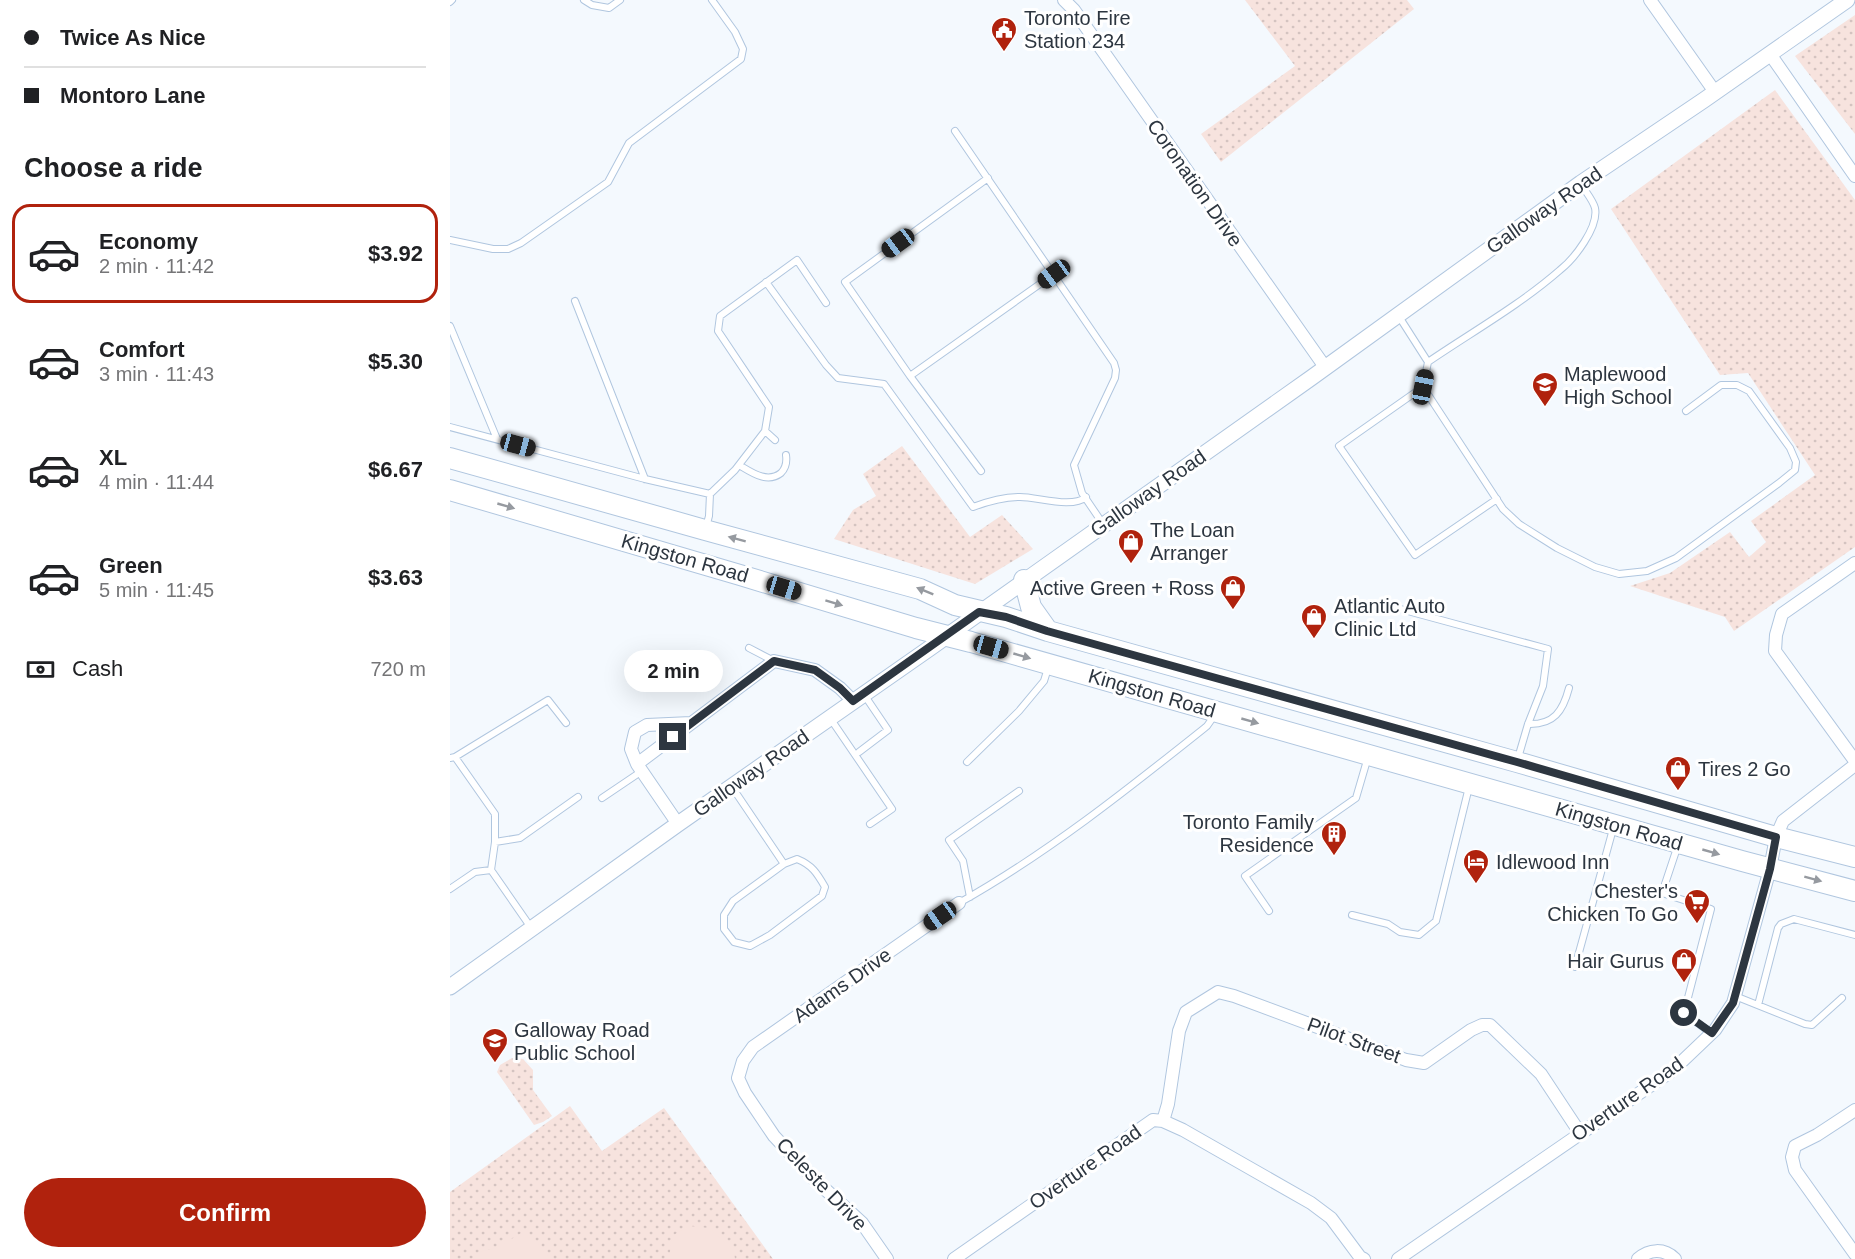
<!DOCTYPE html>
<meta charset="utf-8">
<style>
:root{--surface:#fff;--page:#f6f6f6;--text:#202124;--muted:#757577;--line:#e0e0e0;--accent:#b0220d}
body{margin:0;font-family:Helvetica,sans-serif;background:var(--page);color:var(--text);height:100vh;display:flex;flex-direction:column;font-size:22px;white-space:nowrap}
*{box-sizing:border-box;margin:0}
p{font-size:20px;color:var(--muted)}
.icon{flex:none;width:33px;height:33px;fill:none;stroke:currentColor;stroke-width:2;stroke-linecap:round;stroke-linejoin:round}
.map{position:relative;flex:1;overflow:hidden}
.sheet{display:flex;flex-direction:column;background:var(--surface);width:450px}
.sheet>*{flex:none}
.banner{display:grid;align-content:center;height:132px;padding:0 24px;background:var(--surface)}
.end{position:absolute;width:27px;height:27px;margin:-14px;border:8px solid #2d3640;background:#fff;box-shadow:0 0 0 3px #fff}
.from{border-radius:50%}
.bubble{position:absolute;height:42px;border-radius:21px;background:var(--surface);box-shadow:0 6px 24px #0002;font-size:20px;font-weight:800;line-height:42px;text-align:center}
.car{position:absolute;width:18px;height:36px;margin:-18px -9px;border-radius:8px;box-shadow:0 0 4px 2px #0007;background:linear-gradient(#222 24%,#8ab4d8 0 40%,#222 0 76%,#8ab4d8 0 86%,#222 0)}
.banner b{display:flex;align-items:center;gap:21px;height:57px;font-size:22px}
.banner b+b{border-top:2px solid var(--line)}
.banner i{width:15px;height:15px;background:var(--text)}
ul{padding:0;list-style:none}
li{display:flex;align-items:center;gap:18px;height:99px;margin:0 12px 9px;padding:0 12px;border:3px solid transparent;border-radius:18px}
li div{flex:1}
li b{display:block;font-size:22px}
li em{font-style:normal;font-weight:800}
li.active{border-color:var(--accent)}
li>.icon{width:54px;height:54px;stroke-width:1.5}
h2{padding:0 24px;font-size:27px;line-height:72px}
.pay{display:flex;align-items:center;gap:15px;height:66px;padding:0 24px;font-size:22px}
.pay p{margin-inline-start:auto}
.primary-button{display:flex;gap:12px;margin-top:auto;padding:12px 24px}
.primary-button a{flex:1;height:69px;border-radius:36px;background:var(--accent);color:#fff;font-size:24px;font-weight:800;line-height:69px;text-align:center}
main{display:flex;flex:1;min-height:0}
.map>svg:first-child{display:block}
</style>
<main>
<section class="sheet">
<div class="banner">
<b><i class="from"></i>Twice As Nice</b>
<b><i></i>Montoro Lane</b>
</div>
<h2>Choose a ride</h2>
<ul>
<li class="active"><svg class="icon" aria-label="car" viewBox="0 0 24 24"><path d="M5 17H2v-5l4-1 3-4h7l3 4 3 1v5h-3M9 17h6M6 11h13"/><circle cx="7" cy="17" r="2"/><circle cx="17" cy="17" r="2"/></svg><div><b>Economy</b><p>2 min · 11:42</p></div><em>$3.92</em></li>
<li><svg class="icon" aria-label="car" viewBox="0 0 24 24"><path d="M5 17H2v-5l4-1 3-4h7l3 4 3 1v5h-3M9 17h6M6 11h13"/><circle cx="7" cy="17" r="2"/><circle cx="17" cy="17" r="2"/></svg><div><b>Comfort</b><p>3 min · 11:43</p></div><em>$5.30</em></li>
<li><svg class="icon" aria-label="car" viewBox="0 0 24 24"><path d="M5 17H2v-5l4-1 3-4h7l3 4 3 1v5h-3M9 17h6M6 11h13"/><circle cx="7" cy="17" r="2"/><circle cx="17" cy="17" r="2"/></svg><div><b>XL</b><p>4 min · 11:44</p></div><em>$6.67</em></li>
<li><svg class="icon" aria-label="car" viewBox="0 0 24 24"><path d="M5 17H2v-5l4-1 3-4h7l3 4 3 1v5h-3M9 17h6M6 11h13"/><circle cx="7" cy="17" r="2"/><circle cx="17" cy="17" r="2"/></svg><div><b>Green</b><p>5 min · 11:45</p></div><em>$3.63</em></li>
</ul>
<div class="pay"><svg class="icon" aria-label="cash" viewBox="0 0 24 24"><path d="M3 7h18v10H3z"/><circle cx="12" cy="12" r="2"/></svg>Cash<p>720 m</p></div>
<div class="primary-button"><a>Confirm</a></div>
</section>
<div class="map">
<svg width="1405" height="1259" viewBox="0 0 1405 1259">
<defs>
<pattern id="grass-dots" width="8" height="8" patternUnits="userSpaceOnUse" patternTransform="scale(1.5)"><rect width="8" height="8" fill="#f7e3de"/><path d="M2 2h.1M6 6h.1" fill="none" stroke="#d4c3c0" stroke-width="1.8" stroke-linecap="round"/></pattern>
</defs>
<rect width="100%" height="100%" fill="#f4f9fe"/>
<path fill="url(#grass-dots)" d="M795 0H957L964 9 771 162 751 134 845 66Z
M1405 15V134L1345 56Z
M1325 90 1405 200V547L1284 631 1275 617 1180 586 1220 573 1280 532 1299 557 1316 542 1301 521 1365 475 1298 373 1270 375 1161 209Z
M452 446 520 537 552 515 583 549 525 584 384 539 403 510 426 496 413 474Z
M62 1058 73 1059 83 1070V1090L102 1116 93 1122 84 1125 47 1072 50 1065Z
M120 1106 152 1151 214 1108 323 1259H0V1192Z"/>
<path fill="#f7e3de" d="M239 1226 259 1228 284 1251 285 1259H219L222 1236Z
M73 1232 82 1237 100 1259H25L28 1252 46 1248Z"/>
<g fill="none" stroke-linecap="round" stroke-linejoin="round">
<defs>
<path id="service" d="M134 0 142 5 159 8 170 0
M0 2 2 0
M505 131 664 363 666 370 665 378 624 465 632 493 653 524
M1131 184C1135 191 1143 200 1145 208 1149 227 1124 259 1110 270 1070 305 1022 332 978 362L973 387 1053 509 1069 524 1107 548 1145 567 1169 574 1197 571 1226 558 1329 483 1345 470 1346 462 1340 448 1299 391 1287 385H1271L1236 411
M0 240 43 249H58L71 243 158 182 179 143 291 59 293 49 285 32 262 0
M316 282 376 365 388 378 434 384 523 507C539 501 553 497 570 497 588 497 622 509 636 497
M125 301 195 479
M948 315 978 362
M0 326 47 439
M460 376 604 274
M973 387 889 446 965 555 1047 499
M0 427 195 479 260 494 259 516 256 527
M315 431 325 440
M289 465C301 472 317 484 331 473 336 468 337 462 336 455
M531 471 460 376 395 282 538 178
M260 494 285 470 315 431 319 407 268 331 270 316 347 260 376 303
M943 607 1098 649 1093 686 1078 724 1068 758
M299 648 324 661
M380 718 442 809 420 824
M1078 724C1104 725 1113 711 1119 688
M409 752 438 730 415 696
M5 757 45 814V842L41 870 82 929
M0 758 5 757 98 700 116 723
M517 762 569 711 594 681 598 668
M282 787 334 864
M152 798 192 771
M45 842 70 838 128 797
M1228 845 1212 893 1261 909 1234 1013 1261 1033
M347 859C362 865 367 873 375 887L372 896 320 935 300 946 284 942 274 929V915L283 901 334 864Z
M0 889 25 872 41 870
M520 897 513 861 499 840 569 791
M509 903C598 853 678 789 757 726L764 716
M819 911 795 876 906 798 918 757
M902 915 938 924 950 932 969 935 986 921 1019 787
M1125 967 1163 829
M1285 996 1355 1024 1362 1025 1392 998
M1308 1005 1328 928 1331 924 1344 919 1405 935"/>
<path id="minor" d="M614 0 624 10 875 367
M1200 0 1265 92
M1320 54 1405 176
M1405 563 1332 614 1326 635 1325 651 1405 761
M187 764 181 749 185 732 197 725 241 723
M228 824 187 764 324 661 365 670 390 688 403 701
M1405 1110 1367 1135 1345 1146 1342 1157 1345 1170 1405 1254
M713 1121 718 1104 729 1031 736 1012 768 992 784 996 956 1060 974 1063 1021 1030 1032 1025H1040L1091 1074 1130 1133
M437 1259 412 1223 365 1180 324 1136 295 1093 288 1078 293 1061 303 1047 509 903
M504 1259 703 1120 713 1121 733 1130 861 1203 881 1218 910 1257 914 1259
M948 1259 1223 1070 1265 1030 1283 1003 1320 869 1326 837 1333 821 1405 765
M1188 1259C1199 1249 1214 1248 1225 1259"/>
<path id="tertiary" d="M0 987 228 824 480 648 861 378 1131 183 1254 100 1397 0"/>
<path id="primary" d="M0 458 255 530 470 589 505 605 556 617 598 631 1067 762 1326 837 1405 857
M0 490 290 575 466 628 521 642 1292 861 1405 891
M574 580 581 607 598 631"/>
</defs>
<use href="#service" stroke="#b0c6df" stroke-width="8"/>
<use href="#minor" stroke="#b0c6df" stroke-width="14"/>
<use href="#tertiary" stroke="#b0c6df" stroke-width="17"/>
<use href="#primary" stroke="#b0c6df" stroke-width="22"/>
<use href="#service" stroke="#fff" stroke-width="6"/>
<use href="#minor" stroke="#fff" stroke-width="12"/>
<use href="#tertiary" stroke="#fff" stroke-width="15"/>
<use href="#primary" stroke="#fff" stroke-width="20"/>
</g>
<defs><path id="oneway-solid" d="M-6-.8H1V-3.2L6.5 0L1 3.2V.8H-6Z" transform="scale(1.5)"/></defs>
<g fill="#969aa0">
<use href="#oneway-solid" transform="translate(56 506) rotate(16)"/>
<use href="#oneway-solid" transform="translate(287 539) rotate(-165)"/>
<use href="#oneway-solid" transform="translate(475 591) rotate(-158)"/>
<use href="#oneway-solid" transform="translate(384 603) rotate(17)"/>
<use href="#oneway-solid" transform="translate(572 656) rotate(16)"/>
<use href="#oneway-solid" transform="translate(800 721) rotate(16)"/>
<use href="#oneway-solid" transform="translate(1261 852) rotate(16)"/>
<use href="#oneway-solid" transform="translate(1363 879) rotate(15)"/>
</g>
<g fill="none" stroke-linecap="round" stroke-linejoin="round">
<path stroke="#2d3640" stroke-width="8" d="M223 737 324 661 365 670 390 688 403 701 529 612 556 617 597 631 1067 762 1326 837 1320 869 1283 1003 1262 1033 1234 1013"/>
</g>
<defs>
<symbol id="civic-pin" viewBox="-11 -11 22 30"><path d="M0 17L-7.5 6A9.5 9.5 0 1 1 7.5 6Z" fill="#b0220d" stroke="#fff"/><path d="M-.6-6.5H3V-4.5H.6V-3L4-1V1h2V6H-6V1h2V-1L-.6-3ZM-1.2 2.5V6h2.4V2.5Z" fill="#fff"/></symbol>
<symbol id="school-pin" viewBox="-11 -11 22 30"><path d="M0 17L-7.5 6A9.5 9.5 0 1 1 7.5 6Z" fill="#b0220d" stroke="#fff"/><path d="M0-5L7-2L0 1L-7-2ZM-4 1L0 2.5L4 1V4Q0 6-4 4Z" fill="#fff"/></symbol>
<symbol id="shop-pin" viewBox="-11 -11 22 30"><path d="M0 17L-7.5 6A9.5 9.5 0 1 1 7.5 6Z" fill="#b0220d" stroke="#fff"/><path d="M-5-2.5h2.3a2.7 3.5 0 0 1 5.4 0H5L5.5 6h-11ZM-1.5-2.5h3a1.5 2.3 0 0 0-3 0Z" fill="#fff"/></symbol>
<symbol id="building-pin" viewBox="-11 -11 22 30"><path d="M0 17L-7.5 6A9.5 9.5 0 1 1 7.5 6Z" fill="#b0220d" stroke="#fff"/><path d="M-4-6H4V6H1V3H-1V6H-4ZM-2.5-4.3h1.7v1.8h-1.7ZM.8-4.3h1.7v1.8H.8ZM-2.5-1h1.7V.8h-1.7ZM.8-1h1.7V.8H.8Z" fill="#fff"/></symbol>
<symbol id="hotel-pin" viewBox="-11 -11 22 30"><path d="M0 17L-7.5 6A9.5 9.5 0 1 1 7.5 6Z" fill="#b0220d" stroke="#fff"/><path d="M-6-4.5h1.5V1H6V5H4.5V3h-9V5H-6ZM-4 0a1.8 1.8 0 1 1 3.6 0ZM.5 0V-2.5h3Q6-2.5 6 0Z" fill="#fff"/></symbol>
<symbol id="supermarket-pin" viewBox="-11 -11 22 30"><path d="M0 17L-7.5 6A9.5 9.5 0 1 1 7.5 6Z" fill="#b0220d" stroke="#fff"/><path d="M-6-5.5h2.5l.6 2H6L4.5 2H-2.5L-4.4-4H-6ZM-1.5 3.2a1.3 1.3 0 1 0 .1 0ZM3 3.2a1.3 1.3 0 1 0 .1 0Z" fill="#fff"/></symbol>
</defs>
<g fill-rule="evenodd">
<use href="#civic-pin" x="539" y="15" width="30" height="40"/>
<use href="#school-pin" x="1080" y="370" width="30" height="40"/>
<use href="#shop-pin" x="666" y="527" width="30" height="40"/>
<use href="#shop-pin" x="768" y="573" width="30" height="40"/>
<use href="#shop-pin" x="849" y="602" width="30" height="40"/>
<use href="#shop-pin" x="1213" y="754" width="30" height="40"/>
<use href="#building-pin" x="869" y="819" width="30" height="40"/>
<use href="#hotel-pin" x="1011" y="847" width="30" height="40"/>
<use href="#supermarket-pin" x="1232" y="887" width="30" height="40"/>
<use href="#shop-pin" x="1219" y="946" width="30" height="40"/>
<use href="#school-pin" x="30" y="1026" width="30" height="40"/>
</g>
<g text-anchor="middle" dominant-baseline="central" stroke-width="6" stroke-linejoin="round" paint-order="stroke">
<g font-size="20" fill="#2d3640" stroke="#fff" text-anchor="start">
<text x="574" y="18">Toronto Fire<tspan x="574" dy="23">Station 234</tspan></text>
<text x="1114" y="374">Maplewood<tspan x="1114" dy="23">High School</tspan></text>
<text x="700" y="530">The Loan<tspan x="700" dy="23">Arranger</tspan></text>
<text x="764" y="588" text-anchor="end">Active Green + Ross</text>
<text x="884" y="606">Atlantic Auto<tspan x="884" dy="23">Clinic Ltd</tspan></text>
<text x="1248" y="769">Tires 2 Go</text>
<text x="864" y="822" text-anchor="end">Toronto Family<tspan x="864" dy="23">Residence</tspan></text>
<text x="1046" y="862">Idlewood Inn</text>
<text x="1228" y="891" text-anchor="end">Chester's<tspan x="1228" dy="23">Chicken To Go</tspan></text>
<text x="1214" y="961" text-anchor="end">Hair Gurus</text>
<text x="64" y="1030">Galloway Road<tspan x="64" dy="23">Public School</tspan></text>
</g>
<g font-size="20" fill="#2d3640" stroke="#fff">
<text transform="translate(745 183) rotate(55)">Coronation Drive</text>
<text transform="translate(1094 210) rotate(-35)">Galloway Road</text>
<text transform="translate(698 493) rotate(-35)">Galloway Road</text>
<text transform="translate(235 558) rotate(16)">Kingston Road</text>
<text transform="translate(702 693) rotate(16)">Kingston Road</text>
<text transform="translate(301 773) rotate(-35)">Galloway Road</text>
<text transform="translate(1169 826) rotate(16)">Kingston Road</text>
<text transform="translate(392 985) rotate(-35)">Adams Drive</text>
<text transform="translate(904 1040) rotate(20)">Pilot Street</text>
<text transform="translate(1177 1099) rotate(-35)">Overture Road</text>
<text transform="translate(635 1167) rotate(-35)">Overture Road</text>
<text transform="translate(372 1184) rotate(46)">Celeste Drive</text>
</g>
</g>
</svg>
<i class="end from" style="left:1234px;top:1013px"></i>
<i class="end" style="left:223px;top:737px"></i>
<div class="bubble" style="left:174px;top:650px;width:99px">2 min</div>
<i class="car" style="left:448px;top:243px;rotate:234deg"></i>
<i class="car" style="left:604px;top:274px;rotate:234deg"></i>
<i class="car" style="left:973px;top:387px;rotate:11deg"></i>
<i class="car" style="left:68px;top:445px;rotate:105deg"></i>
<i class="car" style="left:334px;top:588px;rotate:107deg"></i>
<i class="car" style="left:541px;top:647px;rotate:106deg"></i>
<i class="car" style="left:490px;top:916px;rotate:235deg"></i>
</div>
</main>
